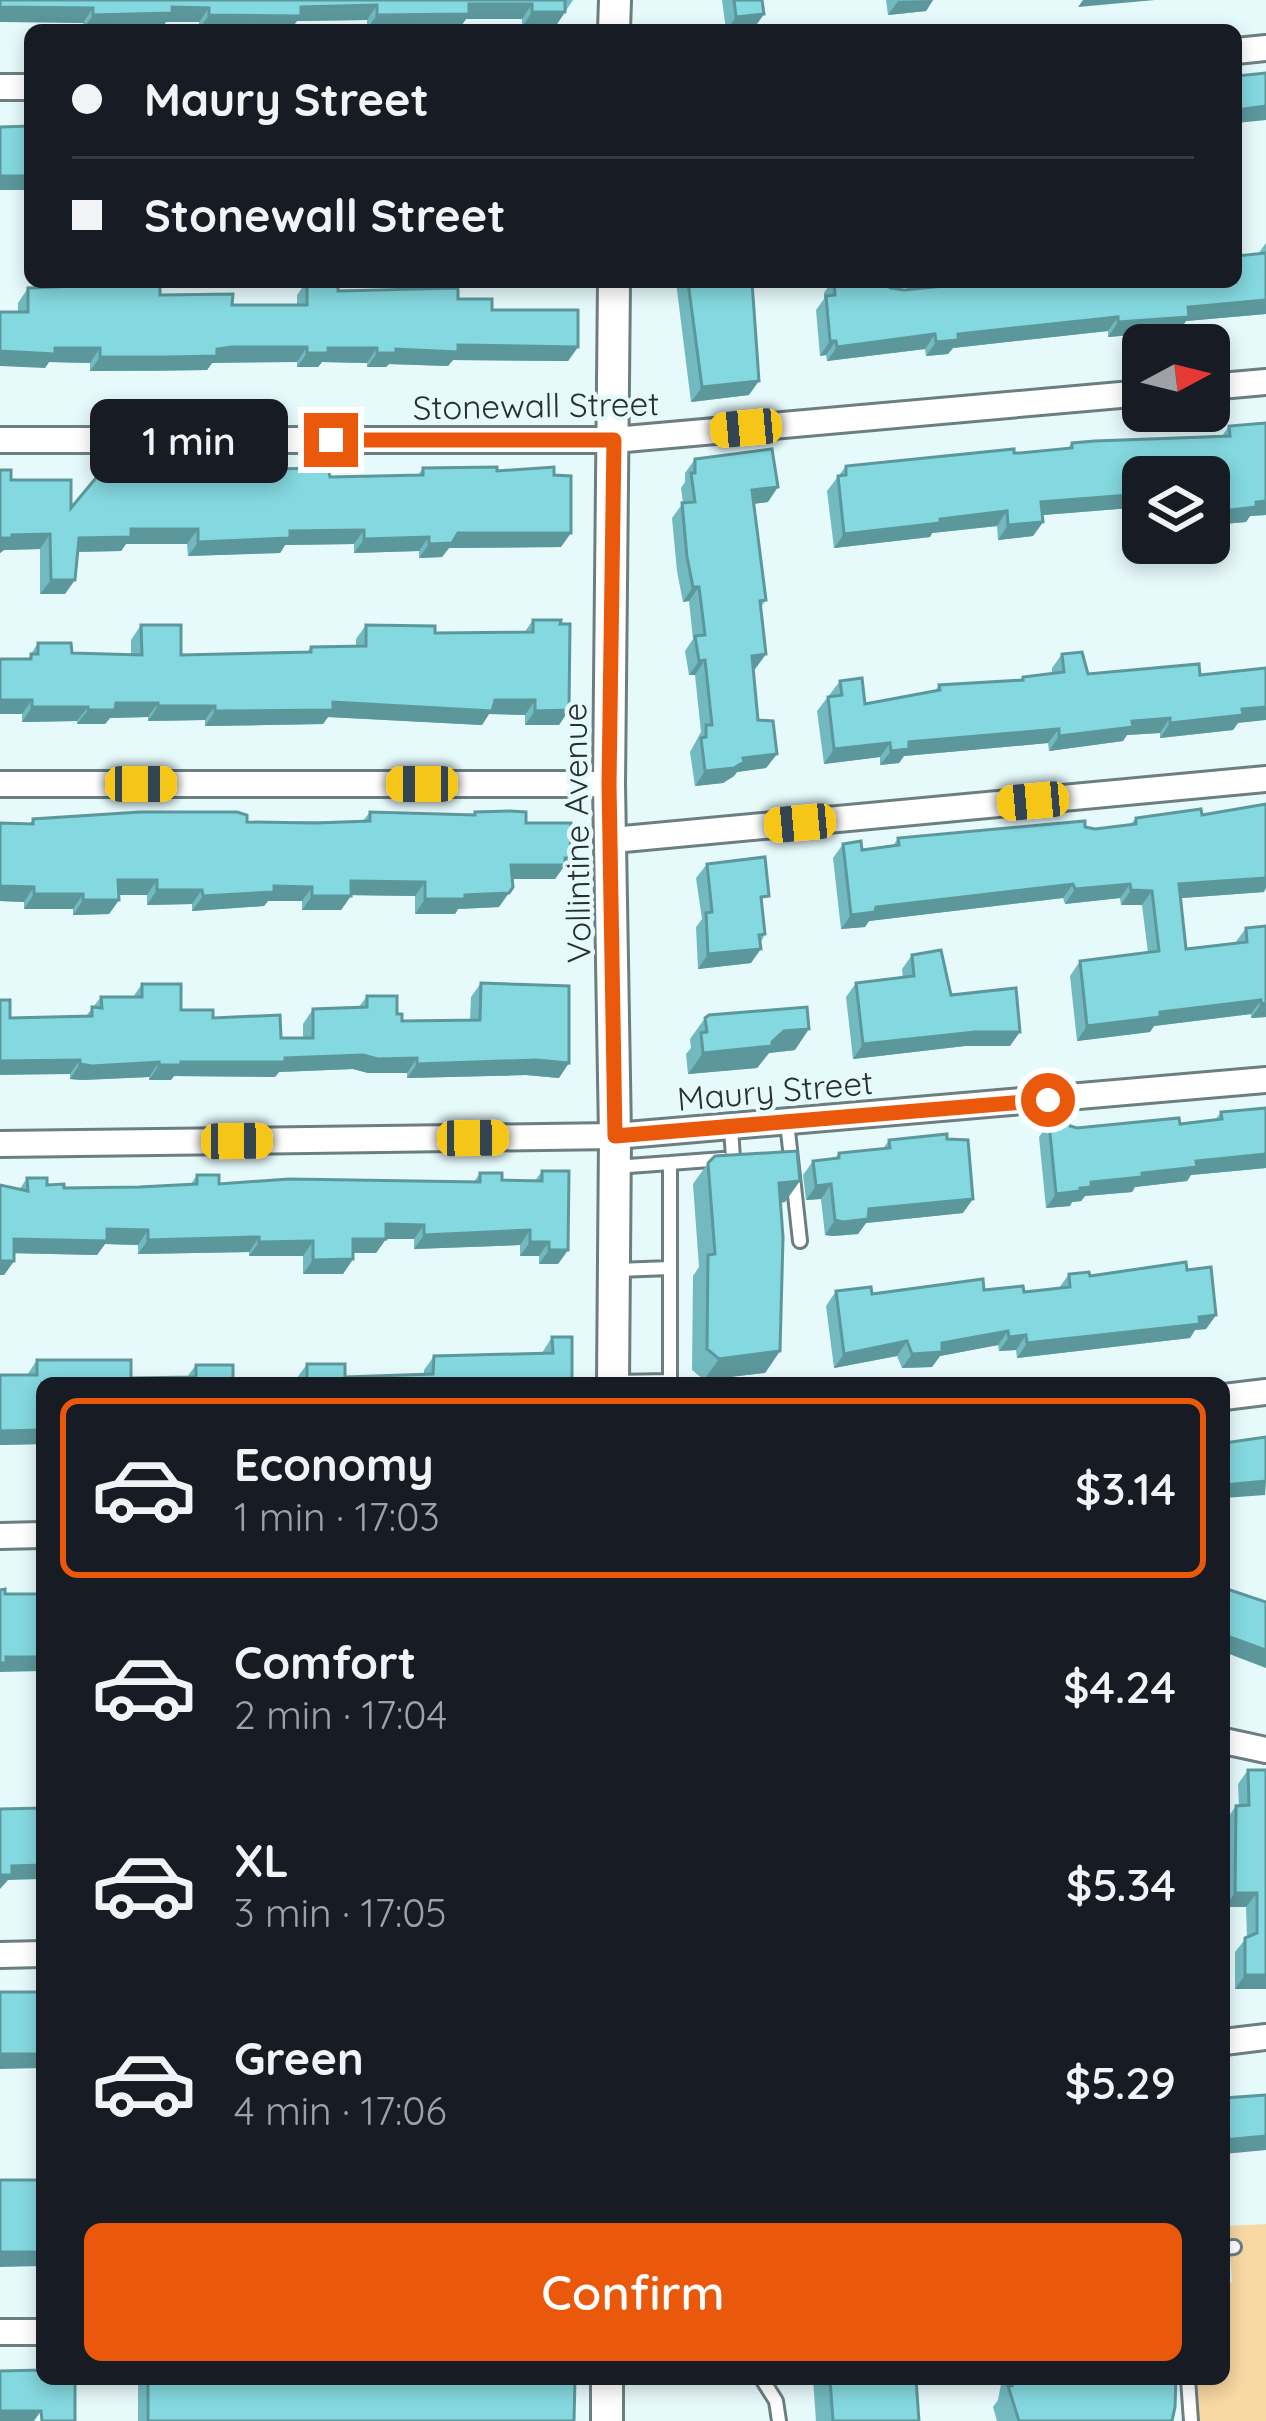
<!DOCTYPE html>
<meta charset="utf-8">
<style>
:root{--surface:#171b24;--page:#242831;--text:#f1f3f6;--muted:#9ea1a6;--line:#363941;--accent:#ea580c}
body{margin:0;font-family:Quicksand,sans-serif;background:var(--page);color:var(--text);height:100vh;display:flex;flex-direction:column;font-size:45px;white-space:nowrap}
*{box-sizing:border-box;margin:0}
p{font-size:39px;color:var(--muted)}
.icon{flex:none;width:66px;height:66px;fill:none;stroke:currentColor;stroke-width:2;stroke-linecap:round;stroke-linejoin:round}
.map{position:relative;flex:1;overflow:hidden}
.side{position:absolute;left:36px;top:1377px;width:1194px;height:1008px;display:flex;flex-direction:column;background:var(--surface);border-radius:18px;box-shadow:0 6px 18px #0003}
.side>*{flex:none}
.guide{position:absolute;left:24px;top:24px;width:1218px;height:264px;border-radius:18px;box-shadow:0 6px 18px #0003;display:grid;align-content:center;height:264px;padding:0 48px;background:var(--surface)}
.needle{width:78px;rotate:83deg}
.fabs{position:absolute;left:1122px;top:324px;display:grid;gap:24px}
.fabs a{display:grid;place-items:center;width:108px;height:108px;border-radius:18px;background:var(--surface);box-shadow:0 6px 18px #0003;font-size:60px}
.end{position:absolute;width:54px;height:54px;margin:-27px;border:15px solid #ea580c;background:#fff;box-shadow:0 0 0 6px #fff}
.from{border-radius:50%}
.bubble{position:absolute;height:84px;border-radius:18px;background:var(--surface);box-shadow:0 6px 18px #0003;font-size:39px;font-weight:600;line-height:84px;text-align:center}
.car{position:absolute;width:36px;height:72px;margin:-36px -18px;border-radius:15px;box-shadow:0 0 9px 3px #0007;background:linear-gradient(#f5c518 24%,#345 0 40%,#f5c518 0 76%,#345 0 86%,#f5c518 0)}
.guide b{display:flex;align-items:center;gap:42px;height:114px;font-size:45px}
.guide b+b{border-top:3px solid var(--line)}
.guide i{width:30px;height:30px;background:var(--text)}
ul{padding:21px 0 0;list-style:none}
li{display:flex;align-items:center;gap:36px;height:180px;margin:0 24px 18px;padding:0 24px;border:6px solid transparent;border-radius:18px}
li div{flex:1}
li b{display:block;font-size:45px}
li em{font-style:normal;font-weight:600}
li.active{border-color:var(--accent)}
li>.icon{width:108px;height:108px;stroke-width:1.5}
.cta{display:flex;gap:24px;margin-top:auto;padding:24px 48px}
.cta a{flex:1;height:138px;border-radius:18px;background:var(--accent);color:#fff;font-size:48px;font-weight:600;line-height:138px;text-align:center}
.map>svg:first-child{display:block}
</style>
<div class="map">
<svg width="1266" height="2421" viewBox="0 0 1266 2421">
<rect width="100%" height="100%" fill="#e6f9fb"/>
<path fill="#f8d8a3" d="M1266 2224V2421H1196L1193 2379H1224V2284L1232 2282 1228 2226Z"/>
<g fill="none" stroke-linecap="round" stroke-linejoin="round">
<defs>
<path id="service" d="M787 1122 800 1241
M731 1128 733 1158
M670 1163 723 1159
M617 1270 670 1268
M615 1382 670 1381V1163L615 1167
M1224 2248 1234 2247
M762 2379 776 2401 779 2421
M1188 2379 1191 2421"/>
<path id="minor" d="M1236 51 1266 48
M0 87H30
M1209 387 1266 382
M0 440H614L1143 393
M0 784H609
M613 840 1266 779
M0 1144 615 1136 1266 1080
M1224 1397 1266 1392
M0 1536 42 1535
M1224 1741 1266 1750
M0 1955 42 1954
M1224 2042 1266 2037
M0 2332H42"/>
<path id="tertiary" d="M614 30 615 0
M613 1383 615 1136 609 784 614 282
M607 2379V2421"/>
</defs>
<use href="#service" stroke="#6c7e80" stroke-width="18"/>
<use href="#minor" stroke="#6c7e80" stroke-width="30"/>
<use href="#tertiary" stroke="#6c7e80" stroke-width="36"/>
<use href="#service" stroke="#fff" stroke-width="12"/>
<use href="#minor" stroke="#fff" stroke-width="24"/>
<use href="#tertiary" stroke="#fff" stroke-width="30"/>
</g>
<path fill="#72bac0" d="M0 0H573L555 27H522V19H466L459 29H367V20L297 21 199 29V22H166L162 28 83 30V23L31 21Z
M722 0H762L764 14 754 28 726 30Z
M886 0H933L926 11 888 15Z
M1266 243V314L1186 321 1179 331 1108 337V331L953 348 948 354 926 356 925 349 827 361 826 355 820 356 816 310 824 299V293L831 282H854L855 285 904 290 1258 254Z
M306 282 338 291 458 299 492 310 578 347 568 361 453 360 448 366 389 364 386 367H367V363L322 362 318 367H297V362H222L212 363 207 370 158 371H90V363L49 362 45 368 18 312V303L28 288 160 295 232 305H297V295Z
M676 282H752L749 395 691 402Z
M1266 423V515L1250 516 1246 522 1213 525 1209 531V477H1143V507L1043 515V522L1033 536 998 540 997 526 932 533 930 537 834 548 827 491 846 466 1068 448 1072 443 1222 436 1229 426Z
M695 459 768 502 754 504 766 600 760 608 766 654 755 669H753L758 720 777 754 766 768 737 772 734 776 723 783 695 786 690 752 701 732 695 675H689L685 651 693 639 689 601 683 602 677 571 672 518 683 503 681 488 685 482V473Z
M423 468 497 471 561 547 449 548 442 557 419 558V551L354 553V544L285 545 280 553 188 556 187 544H126L121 551 78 552 65 594H40V549L4 550 0 553V470L11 480 71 508 139 472 141 469 165 478 179 480 261 479 268 469 330 477 418 475Z
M533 620 569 710 559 725H525V715L489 714 482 725 328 717 323 724 205 726V720L148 721V717L110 718 105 724H77V721L22 722V714H0V659H28L38 643 72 653 131 655V640L141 625 181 655 307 652 311 647 356 646V639L366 625 435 633H524Z
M1062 654 1088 674 1200 675 1238 723 1233 730 1160 738V733L1127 735 1123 741 1049 751 1048 743 904 756 899 763 880 765V757L824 764 817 711 840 681 865 704 935 691 939 685 1020 680 1023 677 1052 674V668Z
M370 812 473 814 475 812 526 823 570 858 555 879H512L499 907 458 909 455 914H415V896L351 895 341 910H302V901H268L264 906 192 911V904L147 905V895H119V900L109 914 73 915V909H24V902L0 901V823L30 824 33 819 247 822 363 821Z
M1202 815 1264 892 1181 898 1186 949 1235 943 1246 928 1266 1017 1251 1018V1014L1154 1026 1150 1032 1077 1041 1070 976 1080 961 1148 953 1142 905H1121L1120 898 1065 904 1063 898 869 921 865 927 841 929 833 858 843 844 862 850 893 846 898 838 1085 827 1095 829 1131 824 1136 818Z
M707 864 762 906 765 934 751 963 698 969 696 927 702 919 696 878Z
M912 955 951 995 1010 1046H965L853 1059 846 997 856 983 903 978 902 969Z
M481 983 559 1078 526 1075 407 1078V1073H368L353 1069 279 1072 275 1077 174 1076 171 1080H149V1077L82 1080 70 1079V1074L10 1018 86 1016 101 997H133L142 984 181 1010 281 1038H303V1024L313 1009 359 1007 367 996 397 1014 402 1021 470 1020 471 997Z
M705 1018 795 1050 769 1053 757 1068 688 1074 686 1054 691 1048 690 1039Z
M1266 1108V1168L1191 1175 1187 1181 1135 1187 1132 1192 1085 1196 1081 1201 1072 1202 1070 1206 1046 1208 1039 1137 1049 1123 1077 1128 1180 1124 1216 1119 1221 1112Z
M889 1140 963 1213 866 1223 858 1234 833 1236 825 1235 821 1199 806 1200 803 1175 813 1161 835 1158 839 1153 883 1149Z
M708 1163 785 1202 780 1203V1351L765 1373 704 1380 692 1370 693 1276 699 1267 693 1184Z
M542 1171 568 1250 558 1264H539V1256H520V1245L414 1249V1239H386L376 1253H353V1259L343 1274H303V1256H249V1252L138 1254V1245L105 1244 97 1255 14 1253V1261L4 1275 20 1189 27 1178 64 1188 139 1187 191 1184 197 1175 219 1184 474 1182 480 1173 502 1180 535 1181Z
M1187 1270 1216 1315 1206 1329 1195 1330 1190 1338 1017 1358 1016 1350 999 1351 998 1345 940 1356 932 1367 902 1368 897 1356 834 1368 826 1306 836 1291 872 1294 984 1290 1024 1292 1059 1288 1069 1274 1090 1276Z
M552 1337 572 1383H297V1378L307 1364 345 1377 424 1374V1370L434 1356 542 1353Z
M37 1360 131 1378 187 1377 196 1365 233 1383H42V1444L0 1445V1375H27Z
M1248 1770 1266 1989H1235V1952L1247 1937 1246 1907H1225L1226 1820 1236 1806H1239L1238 1784Z
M138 2379H575L574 2421H138Z
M813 2379H916L919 2421H816Z
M1002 2379H1176L1172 2421H997L993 2407 998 2400Z"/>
<path fill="#5c979c" d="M933 0 926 11 888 15 898 1Z
M1083 0H1155L1078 7Z
M469 4H532L522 19H466L459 29H367L377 15Z
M377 5 367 20 297 21 291 30 199 29 209 15 301 7Z
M0 7H41L93 8 83 23 0 22Z
M172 7 209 8 199 22H166L162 28 83 30 93 15Z
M532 12H565L555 27H522Z
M764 14 754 28 727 30 736 17Z
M1266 106V120L1236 123V110Z
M0 176H30V190H0Z
M1266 300V314L1186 321 1179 331 1108 337 1118 322 1188 307Z
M1118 317 1108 331 953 348 948 354 926 356 936 342 958 334Z
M935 334 925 349 827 361 837 347Z
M830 341H836L826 355 820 356Z
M458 345 578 347 568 361 453 360 448 366 389 364 386 367H367L377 353 396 349Z
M232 347H307L297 362 212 363 207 370 90 371 100 357Z
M55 348H100L90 363 49 362 45 368 0 366V351Z
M328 348H377L367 363 322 362 318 367H297L307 353Z
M759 381 749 395 691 402 702 387Z
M778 487 768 502 742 505 752 490Z
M1143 494V507L1031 516 1041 502Z
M1266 501V515L1250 516 1246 522 1213 525 1209 531V518L1213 512Z
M1007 511 997 526 932 533 930 537 834 548 844 534Z
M1043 522 1033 536 998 540 1008 525Z
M131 529H198L187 544H126L121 551 69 552 79 538Z
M364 530 354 544 285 545 280 553 188 556 198 542 290 531Z
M458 533H571L561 547 449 548 442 557 419 558 429 544Z
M50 534 40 549 4 550 0 553V538L12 535Z
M429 537 419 551 354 553 364 539Z
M51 580H75L65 594H40Z
M693 587H699L689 601 683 602Z
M766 654 755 669 741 670 752 656Z
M705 660 695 675H689L699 661Z
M0 700H32L22 714H0Z
M495 700H535L525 715 489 714 482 725 328 717 323 724 205 726 215 711 333 702Z
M116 703H158L148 717 110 718 105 724H77L88 710Z
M158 706H215L205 720 148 721Z
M32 707H88L77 721 22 722Z
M1266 707V720L1238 723 1233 730 1160 738 1170 723 1242 709Z
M569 710 559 725H525L535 711Z
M1170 718 1160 733 1127 735 1123 741 1049 751 1059 736 1132 721Z
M1059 729 1048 743 904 756 899 763 880 765 891 751 909 742Z
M890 743 880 757 824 764 834 749Z
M777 754 766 768 737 772 734 776 723 783 695 786 705 771 743 758Z
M570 858 555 879H501L511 865Z
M1266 878V888L1264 892 1169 899 1179 884Z
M118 880H157L147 895H108Z
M351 881 425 882 415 896 341 895Z
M1073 884 1063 898 869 921 865 927 841 929 851 915 876 907Z
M1130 884 1120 898 1065 904 1075 889Z
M0 886 34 887 24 902 0 901Z
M274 886 312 887 302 901H268L264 906 192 911 203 896Z
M157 890H202L192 904 147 905Z
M1131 890 1152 891 1142 905H1121Z
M509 893 499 907 458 909 455 914H415L425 899Z
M34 894H83L73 909H24Z
M312 896H351L341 910H302Z
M83 900H119L109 914 73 915Z
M761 949 751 963 698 969 708 954Z
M1261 1000 1251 1014 1154 1026 1150 1032 1077 1041 1087 1026 1160 1012Z
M1266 1003V1017L1251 1018 1261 1004Z
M809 1029 795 1050 769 1053 757 1068 688 1074 703 1053 772 1042 784 1031Z
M975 1032H1020L1010 1046H965L853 1059 863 1044Z
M363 1055 417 1058 407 1073H368L353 1069 279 1072 275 1077 174 1076 171 1080H149L159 1065 181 1062Z
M80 1060 70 1074 0 1075V1061Z
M536 1060 569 1063 559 1078 526 1075 407 1078 417 1064Z
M159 1062 149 1077 82 1080 70 1079 80 1064Z
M1266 1154V1168L1191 1175 1187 1181 1135 1187 1132 1192 1085 1196 1081 1201 1072 1202 1070 1206 1046 1208 1056 1194 1080 1188 1091 1182 1196 1161Z
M800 1181 785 1202 764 1204 779 1183Z
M831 1184 821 1199 806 1200 816 1186Z
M973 1199 963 1213 866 1223 858 1234 833 1236 825 1235 835 1220 869 1209Z
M386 1224 424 1225 414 1239H386L376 1253H343L353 1239Z
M107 1229 148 1230 138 1245 105 1244 97 1255 4 1253 14 1239Z
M530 1230 520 1245 414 1249 424 1235Z
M259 1237 249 1252 138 1254 148 1240Z
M313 1241 303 1256H249L259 1242Z
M530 1242H549L539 1256H520Z
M549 1250H568L558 1264H539Z
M353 1259 343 1274H303L313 1260Z
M0 1261H14L4 1275H0Z
M1216 1315 1206 1329 1195 1330 1190 1338 1017 1358 1027 1343Z
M1008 1331 998 1345 940 1356 932 1367 902 1368 912 1354 942 1343Z
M1026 1335 1016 1350 999 1351 1009 1337Z
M907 1341 897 1356 834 1368 844 1354Z
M780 1351 765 1373 704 1380 719 1359Z
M42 1430V1444L0 1445V1431Z
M1266 1481 1265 1495 1224 1498V1485Z
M1225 1634 1266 1650V1668L1224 1652Z
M6 1657H42V1671L0 1672V1663Z
M42 1865V1879L8 1880 0 1889V1875L12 1866Z
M1235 1893H1257L1246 1907H1225Z
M1245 1975H1266V1989H1235Z
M0 2054H42V2068L0 2069Z
M1266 2136V2150L1224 2154V2140Z
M0 2252H42V2266L0 2267Z
M0 2411H41L34 2421H0Z"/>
<path fill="#84d8df" stroke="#5c979c" stroke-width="3" d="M0 0H565V12H532V4H469V14L377 15V5L301 7V16L209 15V8L172 7V13L93 15V8L0 7Z
M734 0H762L764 14 736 17Z
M1266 73V106L1236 110V76Z
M30 126V176H0V127Z
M1266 253V300L1188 307 1189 317 1118 322V317L958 334V340L936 342 935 334 837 347 836 341H830L826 296 835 295 834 282H854L855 285 889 282 890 288 904 290 985 282H1236V256Z
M307 282H338V291L458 288V299H492V310H578V347L458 345V352L396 349V353H377V348H328V353H307V347H232L217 349V356L168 357H100V348H55V354L0 351V312H28V288L126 284H160V295L233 294 232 305H307Z
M688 282H752L759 381 702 387Z
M1266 423V501L1256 502V507L1213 512 1214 524H1209V477H1143V494L1041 502 1043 522 1008 525 1007 511 940 519V523L844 534 838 476 846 475V466L1014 449V453H1020L1072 448V443L1095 441 1230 436 1229 426Z
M772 449 778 487 752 490 766 600 760 601 766 654 752 656 758 720 773 721 777 754 743 758 744 762 734 768 705 771 701 738 706 737V725H712L705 660 699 661 695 636 705 635 699 587H693L687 557 682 503 695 502 691 473H695V459Z
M497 467V471L554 467V475L571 476V533H458L452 543 429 544V537L364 539V530L290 531V538L198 542V529H131V537L79 538 75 580H51L50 534 12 535V538H0V470H11V480H71V508L100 473 141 472V469H165V478L179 480 268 479V469L328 468 330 477 423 475V468Z
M533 620H561L560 624H570L569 710 535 711V700H495L492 711 333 702V710L215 711V706H158V703H116L115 710H88V707H32V700H0V659H31V654H38V643H71L72 653 142 655 141 625H181V655L311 652V647L366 646V625L435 626V633L533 632Z
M1082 652 1088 674 1199 664 1200 675 1266 668V707L1242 709 1243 715 1170 723V718L1132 721 1133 727 1059 736V729L909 742V749L891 751 890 743 834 749 828 697 842 695 840 681 862 678 865 704 940 690 939 685 1023 680V677L1064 672 1062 654Z
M1266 804V878L1179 884 1186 949 1247 942 1246 928 1266 926V1003L1261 1004V1000L1160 1012V1017L1087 1026 1080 961 1159 951 1152 891 1131 890 1130 884 1075 889 1073 884 876 907 875 912 851 915 843 844 861 841 862 850 899 845 898 838 1085 821V827L1095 829 1136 824V818L1201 809 1202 815Z
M510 811 526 812V823H571L570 858H565V865H511L513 887 509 893 465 895V899H425V882L351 881V896H312V887L274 886V892L203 896 202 890H157V880H118L119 900H83V894H34V887L0 886V823L33 824V819L140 812H237L247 815V822L315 823 370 821V812L475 815V812Z
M765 857 769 896 761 897 765 934 759 935 761 949 708 954 706 913 712 912 707 864Z
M941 950 951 995 1016 988 1020 1032H975L863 1044 856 983 914 976 912 955Z
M481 983 569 986V1063L536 1060 417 1064V1058L378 1059 363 1055 285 1058V1062H181V1065H159V1062L92 1066 80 1064V1060L0 1061V1000H10V1018L92 1016V1007L102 1008 101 997H142V984H181V1010H213V1018L280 1015 281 1038H313V1009L367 1007V996H397V1014H402V1021L480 1020Z
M807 1007 809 1029 784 1031 772 1042V1046L703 1053 701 1033 707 1032 705 1018 709 1015Z
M1266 1108V1154L1196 1161 1197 1167 1142 1173V1177L1091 1182V1187L1080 1188V1191L1056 1194 1049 1123 1068 1121 1070 1126 1077 1128 1179 1118 1180 1124 1222 1119 1221 1112Z
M947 1134V1139L968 1140 973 1199 869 1209 868 1219 843 1222 835 1220 831 1184 816 1186 813 1161 839 1158V1153L890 1148 889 1140Z
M797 1151 800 1181 779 1183 783 1237 780 1351 719 1359 707 1349 708 1255 715 1254 708 1163 715 1156Z
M542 1171H569L568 1250H549V1242H530V1230L424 1235V1225L386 1224V1239H353V1259L313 1260V1241L259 1242V1237L148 1240V1230L107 1229V1241L14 1239V1261H0V1185L28 1191 27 1178H47V1185L64 1184V1188L139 1187 197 1184V1175H219V1184L289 1179 480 1182V1173H502V1180L542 1181Z
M1186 1262 1187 1270 1211 1267 1216 1315 1199 1317 1200 1324 1027 1343 1026 1335 1009 1337 1008 1331 942 1343V1352L912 1354 907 1341 844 1354 836 1291 871 1287 872 1294 983 1279 984 1290 1023 1286 1024 1292 1070 1287 1069 1274 1089 1272 1090 1276Z
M552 1337H572V1383H307V1364H345V1377L433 1374 434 1356 553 1353Z
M37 1360H131V1378L196 1377V1365H233V1383H42V1430L0 1431V1375H37Z
M1266 1437V1481L1224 1485V1443Z
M1224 1588 1266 1602V1650L1224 1635Z
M5 1589V1594H42V1657H6V1663H0V1590Z
M1248 1770H1266V1975H1245V1938L1257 1933V1893H1235L1236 1806 1249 1805Z
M42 1808V1865L12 1866V1875H0V1809Z
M0 1992H42V2054H0Z
M1266 2095V2136L1224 2140V2098Z
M0 2180H42V2252H0Z
M42 2370V2379H75V2421H42L41 2411H0V2371Z
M148 2379H575L574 2421H148Z
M830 2379H916L919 2421H833Z
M1013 2379H1176L1175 2407 1172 2421H1019L1008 2386H1012Z"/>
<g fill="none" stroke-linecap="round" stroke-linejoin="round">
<path stroke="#ea580c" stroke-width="15" d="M331 440H614L609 784 615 1136 1048 1100"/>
</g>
<g text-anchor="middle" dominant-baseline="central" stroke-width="9" stroke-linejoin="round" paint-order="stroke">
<g font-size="33" fill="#282f30" stroke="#e6f9fb">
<text transform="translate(536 405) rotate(-1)">Stonewall Street</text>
<text transform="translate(576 833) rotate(-91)">Vollintine Avenue</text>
<text transform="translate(775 1090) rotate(-5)">Maury Street</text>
</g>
</g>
</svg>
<div class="fabs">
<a><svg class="needle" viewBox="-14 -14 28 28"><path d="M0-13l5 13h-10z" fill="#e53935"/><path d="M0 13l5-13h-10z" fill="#9ea1a6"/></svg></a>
<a><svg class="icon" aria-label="layers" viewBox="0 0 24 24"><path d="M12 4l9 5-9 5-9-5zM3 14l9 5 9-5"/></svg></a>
</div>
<i class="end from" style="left:1048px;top:1100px"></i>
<i class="end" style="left:331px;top:440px"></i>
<div class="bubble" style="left:90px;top:399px;width:198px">1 min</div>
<i class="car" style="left:746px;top:428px;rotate:265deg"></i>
<i class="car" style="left:141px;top:784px;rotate:90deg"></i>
<i class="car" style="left:422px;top:784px;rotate:270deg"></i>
<i class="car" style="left:1033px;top:801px;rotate:265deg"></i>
<i class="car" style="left:800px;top:823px;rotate:265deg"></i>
<i class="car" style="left:473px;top:1138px;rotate:89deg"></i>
<i class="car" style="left:237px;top:1141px;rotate:89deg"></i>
<div class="guide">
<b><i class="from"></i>Maury Street</b>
<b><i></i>Stonewall Street</b>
</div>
<section class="side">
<ul>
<li class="active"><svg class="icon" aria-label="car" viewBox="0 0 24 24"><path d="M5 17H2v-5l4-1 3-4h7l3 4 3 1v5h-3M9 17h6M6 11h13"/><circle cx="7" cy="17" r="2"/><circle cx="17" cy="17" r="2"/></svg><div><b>Economy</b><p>1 min · 17:03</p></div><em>$3.14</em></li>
<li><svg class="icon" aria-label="car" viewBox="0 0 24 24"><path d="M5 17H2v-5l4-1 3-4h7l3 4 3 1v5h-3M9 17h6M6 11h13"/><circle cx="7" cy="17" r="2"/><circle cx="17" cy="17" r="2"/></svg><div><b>Comfort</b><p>2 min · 17:04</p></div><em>$4.24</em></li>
<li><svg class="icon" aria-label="car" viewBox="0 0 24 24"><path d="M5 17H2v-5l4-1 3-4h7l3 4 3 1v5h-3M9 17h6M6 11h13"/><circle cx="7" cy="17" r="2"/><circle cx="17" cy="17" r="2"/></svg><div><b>XL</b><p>3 min · 17:05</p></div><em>$5.34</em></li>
<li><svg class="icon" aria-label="car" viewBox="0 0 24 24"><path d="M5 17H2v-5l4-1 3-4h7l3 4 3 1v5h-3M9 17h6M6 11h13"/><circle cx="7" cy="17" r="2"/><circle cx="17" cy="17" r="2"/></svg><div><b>Green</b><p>4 min · 17:06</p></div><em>$5.29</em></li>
</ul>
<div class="cta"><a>Confirm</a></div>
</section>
</div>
